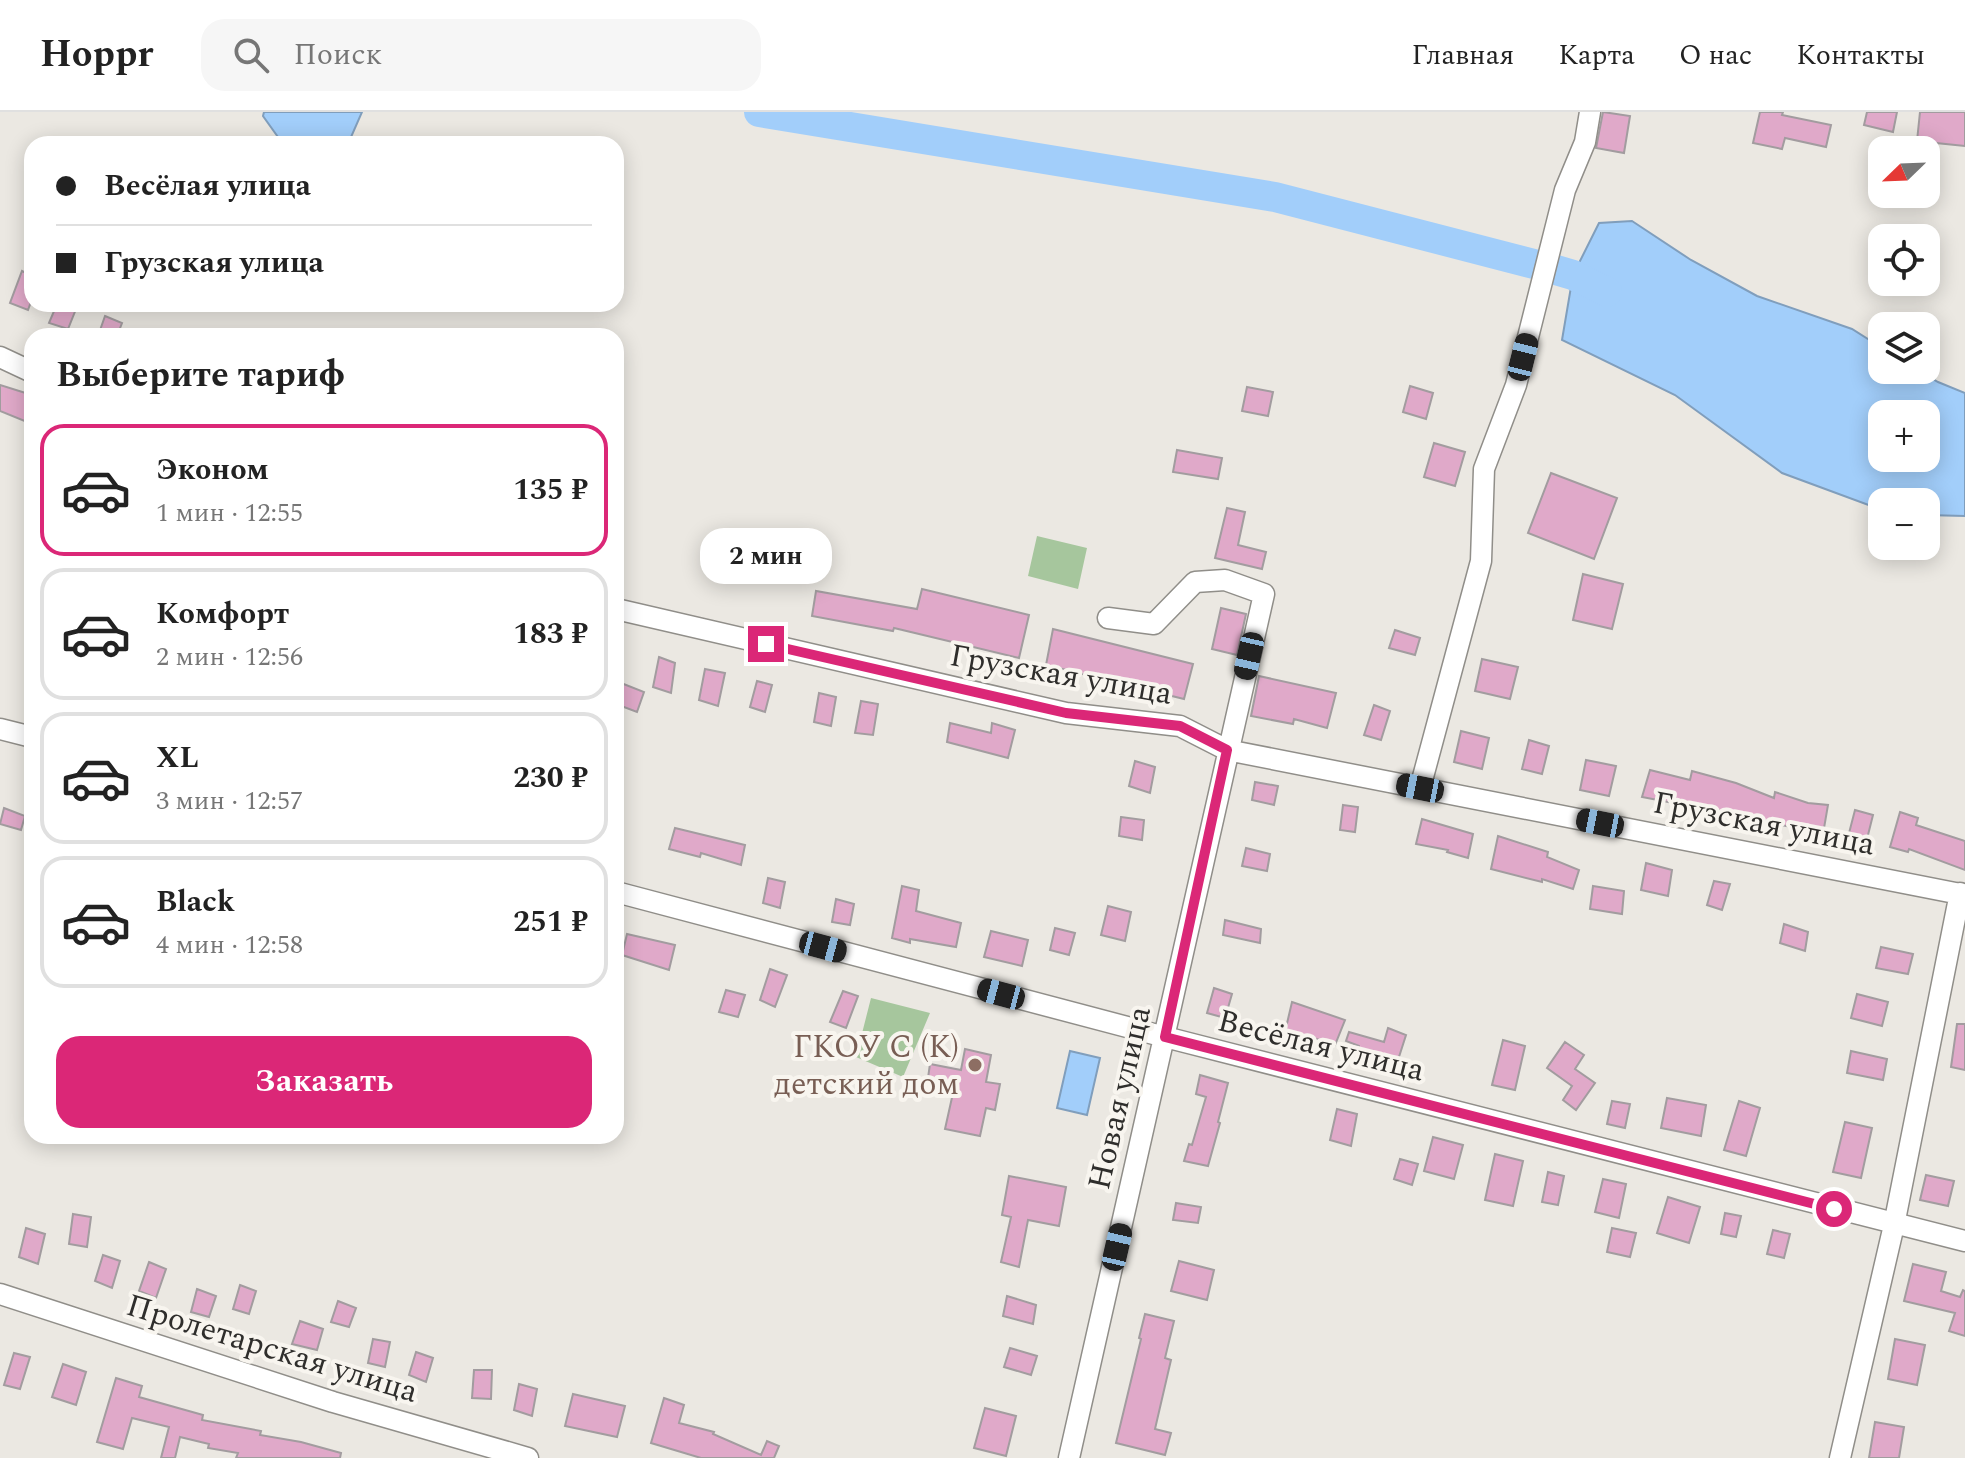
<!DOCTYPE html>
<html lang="ru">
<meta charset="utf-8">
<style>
:root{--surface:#fff;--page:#f6f6f6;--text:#222;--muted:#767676;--line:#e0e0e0;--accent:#db2777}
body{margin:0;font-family:Spectral,serif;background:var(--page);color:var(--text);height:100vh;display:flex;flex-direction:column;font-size:30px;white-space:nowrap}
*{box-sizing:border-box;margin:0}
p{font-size:26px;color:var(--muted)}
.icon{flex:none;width:44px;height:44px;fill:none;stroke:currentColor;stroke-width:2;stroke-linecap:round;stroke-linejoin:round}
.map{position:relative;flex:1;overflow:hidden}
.panel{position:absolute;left:24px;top:216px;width:600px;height:816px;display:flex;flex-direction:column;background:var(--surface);border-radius:24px;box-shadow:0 4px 20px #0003}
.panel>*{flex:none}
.banner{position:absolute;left:24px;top:24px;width:600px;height:176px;border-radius:24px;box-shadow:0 4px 20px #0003;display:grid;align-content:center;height:176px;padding:0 32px;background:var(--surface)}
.needle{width:52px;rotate:247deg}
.fabs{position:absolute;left:1868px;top:24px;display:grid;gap:16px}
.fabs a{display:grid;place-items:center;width:72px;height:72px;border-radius:16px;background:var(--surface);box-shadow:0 4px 20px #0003;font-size:40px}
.end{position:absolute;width:36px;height:36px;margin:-18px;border:10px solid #db2777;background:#fff;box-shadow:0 0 0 4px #fff}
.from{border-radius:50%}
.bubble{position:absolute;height:56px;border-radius:24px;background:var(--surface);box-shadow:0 4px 20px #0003;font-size:26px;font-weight:700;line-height:56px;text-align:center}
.car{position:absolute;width:24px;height:48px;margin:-24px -12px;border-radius:10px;box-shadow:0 0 6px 2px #0007;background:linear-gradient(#222 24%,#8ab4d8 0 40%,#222 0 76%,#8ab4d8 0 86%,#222 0)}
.banner b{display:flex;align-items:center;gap:28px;height:76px;font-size:30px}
.banner b+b{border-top:2px solid var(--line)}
.banner i{width:20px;height:20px;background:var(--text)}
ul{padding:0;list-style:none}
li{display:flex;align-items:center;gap:24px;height:132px;margin:0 16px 12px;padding:0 16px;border:4px solid var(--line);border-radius:24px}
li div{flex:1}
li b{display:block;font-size:30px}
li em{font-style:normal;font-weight:700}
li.current{border-color:var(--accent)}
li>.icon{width:72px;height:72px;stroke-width:1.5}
h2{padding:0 32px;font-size:36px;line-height:96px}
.action{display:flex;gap:16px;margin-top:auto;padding:16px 32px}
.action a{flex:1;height:92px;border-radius:24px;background:var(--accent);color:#fff;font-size:32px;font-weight:700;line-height:92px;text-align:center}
header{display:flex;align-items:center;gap:48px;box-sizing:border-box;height:112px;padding:0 40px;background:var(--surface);border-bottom:2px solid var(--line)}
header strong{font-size:38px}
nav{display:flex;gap:44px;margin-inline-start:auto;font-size:28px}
.search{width:560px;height:72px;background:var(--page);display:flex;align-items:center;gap:20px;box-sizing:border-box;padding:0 28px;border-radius:24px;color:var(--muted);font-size:30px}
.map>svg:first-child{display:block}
</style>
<header>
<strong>Hoppr</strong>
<div class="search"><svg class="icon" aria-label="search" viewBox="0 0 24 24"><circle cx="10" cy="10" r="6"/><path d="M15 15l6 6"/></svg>Поиск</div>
<nav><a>Главная</a><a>Карта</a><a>О нас</a><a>Контакты</a></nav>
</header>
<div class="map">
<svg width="1965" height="1346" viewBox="0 0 1965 1346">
<rect width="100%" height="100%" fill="#ebe8e2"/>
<path fill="#a6c69d" d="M1037 424 1087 436 1078 477 1028 464Z
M871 886 930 901 903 965 856 945Z"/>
<path fill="#a2cefa" stroke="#809ebc" stroke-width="2" fill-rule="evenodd" d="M264 0H362L348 32H283L263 4Z
M1632 109 1691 148 1757 184 1852 217 1882 236V258H1918L1938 270 1965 281V404L1926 403V390H1882V398L1782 361 1675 283 1562 228 1573 163 1599 111ZM1882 302H1926V346H1882Z
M1070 939 1100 946 1087 1003 1057 996Z"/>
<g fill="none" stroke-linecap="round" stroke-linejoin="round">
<path stroke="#a2cefa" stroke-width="30" d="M759 0 1275 85 1534 152
M1556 158 1573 163 1607 180"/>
</g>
<path fill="#e0a9c9" stroke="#a29c9f" stroke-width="2" d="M1603 0 1630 4 1624 41 1596 36Z
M1760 0H1783L1782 3 1831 13 1826 35 1785 26 1782 37 1753 31Z
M1867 0H1897L1893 20 1864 13Z
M1920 0H1965V34L1917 29Z
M22 159 32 164V187L28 198 10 191Z
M57 192H78L68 217 49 211Z
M105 204 122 211 117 224H98Z
M0 273 32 283V312L0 299Z
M1410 274 1433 281 1426 307 1403 300Z
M1247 275 1273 280 1268 304 1242 299Z
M1434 331 1465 340 1455 374 1424 365Z
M1177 338 1222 346 1218 367 1173 360Z
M1551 361 1617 386 1594 447 1528 421Z
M1227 396 1245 400 1238 433 1266 440 1262 457 1215 446Z
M1583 462 1623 472 1612 517 1573 508Z
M922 477 1029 503 1019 546 894 516 893 519 812 504 816 479 917 497Z
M1221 496 1246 502 1237 543 1212 537Z
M1053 517 1193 552 1184 587 1046 553Z
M1395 518 1420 526 1415 543 1389 536Z
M659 545 675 551 671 581 653 575Z
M1482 547 1518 555 1510 587 1475 579Z
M705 557 725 561 718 594 699 588Z
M1259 564 1336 581 1327 616 1294 607 1293 612 1251 604Z
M616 569 644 580 637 600 616 592Z
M757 569 772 573 765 600 750 595Z
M819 581 836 585 831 614 814 610Z
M861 589 878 592 873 623 855 621Z
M1374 593 1390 599 1381 628 1364 623Z
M950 611 991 621 992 611 1015 618 1008 646 947 630Z
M1461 619 1489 626 1482 657 1454 650Z
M1529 628 1549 634 1542 662 1522 657Z
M1586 648 1616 654 1609 684 1580 678Z
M1135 649 1155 655 1150 681 1129 674Z
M1650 658 1690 668 1692 659 1736 671 1774 686 1775 680 1808 691 1828 693 1823 722 1730 702 1706 694 1705 697 1642 685Z
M1255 670 1278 674 1274 693 1252 688Z
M1343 693 1358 695 1355 720 1340 718Z
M4 696 25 704 21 718 0 712Z
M1855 698 1873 703 1866 731 1848 725Z
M1900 700 1918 706 1916 713 1965 729V758L1909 737 1908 740 1890 735Z
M1121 705 1144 708 1142 728 1119 724Z
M1422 707 1473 722 1468 746 1447 740 1448 738 1416 732Z
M675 716 745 733 741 753 701 741 700 745 669 737Z
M1498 724 1548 740 1547 745 1579 758 1573 777 1542 767V770L1491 757Z
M1246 736 1270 742 1267 759 1242 754Z
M1646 751 1672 758 1668 784 1641 778Z
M768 766 785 770 780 796 763 791Z
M1714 769 1730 772 1722 798 1707 793Z
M902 774 919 778 916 799 961 811 956 835 910 827V831L892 826Z
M1593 774 1624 779 1622 802 1590 797Z
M836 787 854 792 850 813 832 810Z
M1108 794 1131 800 1125 829 1101 823Z
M1225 808 1261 817 1260 831 1223 823Z
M1784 812 1808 820 1805 839 1780 831Z
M1055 816 1075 821 1069 843 1050 838Z
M991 819 1028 828 1022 854 984 845Z
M627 822 675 833 669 858 622 843Z
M1881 835 1913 842 1908 862 1876 856Z
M770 857 787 863 775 895 760 888Z
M1214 876 1232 882 1225 906 1207 901Z
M726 878 745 883 738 905 719 900Z
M843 879 858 884 846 916 830 910Z
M1857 882 1888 890 1882 914 1851 906Z
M1292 890 1345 908 1335 933 1304 923 1285 920Z
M1957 912H1965V958L1951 955Z
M1388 916 1406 923 1398 948 1372 939 1371 949 1358 946 1359 934 1346 929 1349 920 1384 930Z
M1503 928 1525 934 1515 978 1492 973Z
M1565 930 1584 943 1575 957 1595 971 1576 998 1563 988 1572 974 1547 956Z
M965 937 991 943 986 970 1000 972 995 998 986 996 980 1024 945 1017 955 972 928 966 930 952 961 958Z
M1851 939 1887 947 1883 968 1847 961Z
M1200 963 1228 971 1218 1010 1220 1011 1208 1054 1184 1049 1189 1032 1192 1033 1206 985 1196 982Z
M1667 986 1706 993 1701 1024 1661 1016Z
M1612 989 1630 992 1625 1016 1607 1012Z
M1739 989 1760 996 1746 1044 1724 1038Z
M1337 997 1357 1002 1351 1034 1330 1028Z
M1845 1010 1872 1016 1861 1066 1833 1060Z
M1433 1025 1463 1033 1454 1067 1424 1059Z
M1495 1042 1523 1049 1513 1094 1485 1088Z
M1400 1047 1418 1052 1412 1073 1394 1067Z
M1548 1060 1564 1064 1558 1093 1542 1090Z
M1926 1063 1954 1069 1948 1094 1920 1088Z
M1009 1064 1066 1075 1059 1114 1028 1108 1019 1155 1001 1150 1011 1105 1002 1103Z
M1603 1067 1626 1072 1619 1106 1595 1100Z
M1668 1085 1700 1095 1689 1131 1657 1121Z
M1176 1091 1201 1095 1198 1111 1173 1108Z
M1725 1101 1741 1104 1736 1125 1721 1122Z
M73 1102 91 1105 87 1135 69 1132Z
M26 1116 45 1122 38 1152 19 1145Z
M1612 1116 1636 1121 1630 1145 1607 1140Z
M1773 1118 1790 1122 1784 1146 1767 1142Z
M103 1143 120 1149 112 1176 95 1169Z
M1179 1149 1214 1158 1207 1188 1171 1179Z
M149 1150 166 1157 156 1186 139 1179Z
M1913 1152 1946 1160 1941 1179 1960 1185 1963 1178 1965 1179V1224L1949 1219 1955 1201 1904 1189Z
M240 1173 256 1179 249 1202 233 1197Z
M197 1177 216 1184 209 1205 191 1200Z
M1007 1184 1036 1193 1033 1212 1003 1204Z
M338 1189 356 1196 349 1215 331 1210Z
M1145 1202 1174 1209 1165 1246 1171 1248 1155 1317 1171 1321 1165 1343 1116 1331 1141 1227 1139 1226Z
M300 1209 323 1217 317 1238 292 1232Z
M373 1227 390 1230 385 1255 368 1251Z
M1895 1227 1925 1233 1917 1273 1888 1267Z
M1010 1236 1037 1244 1031 1263 1004 1255Z
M416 1240 433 1246 426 1270 409 1263Z
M14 1241 30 1245 20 1277 4 1273Z
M63 1252 86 1260 76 1293 52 1285Z
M474 1258H492L491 1287 472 1286Z
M116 1266 142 1274 139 1285 203 1303 202 1308 261 1319 260 1323 301 1330 341 1341 340 1346H236L238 1341 208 1336 209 1332 180 1325 175 1346H161L169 1315 132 1306 123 1337 97 1330Z
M519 1272 537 1277 532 1304 514 1298Z
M573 1282 625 1294 617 1325 565 1314Z
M664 1286 684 1293 679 1311 714 1320 713 1322 761 1343 767 1329 779 1334 774 1346H701L651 1331Z
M985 1296 1016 1304 1006 1344 974 1336Z
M1875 1310 1904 1315 1899 1346H1869Z"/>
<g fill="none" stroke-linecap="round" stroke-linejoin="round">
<defs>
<path id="minor" d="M0 245 32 260
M616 497 1066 601 1180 614 1227 638 1965 783
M0 617 32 625
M1420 676 1481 449 1484 357 1516 273 1565 78 1585 30 1590 0
M616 780 1165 925 1965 1129
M0 1182 333 1290 528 1346
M1069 1346 1264 482 1225 468 1195 470 1154 512 1108 506
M1840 1346 1894 1113 1960 781"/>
</defs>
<use href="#minor" stroke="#908e89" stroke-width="23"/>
<use href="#minor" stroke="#fff" stroke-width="20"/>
</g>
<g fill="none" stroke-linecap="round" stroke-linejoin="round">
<path stroke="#db2777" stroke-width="10" d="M766 532 1066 601 1180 614 1227 638 1165 925 1834 1097"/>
</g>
<circle fill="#8d6e63" stroke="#f8f5ef" stroke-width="3" cx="975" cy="953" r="8"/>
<g text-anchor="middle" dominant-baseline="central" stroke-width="8" stroke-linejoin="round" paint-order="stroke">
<g font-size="32" fill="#2f2e2c" stroke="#f8f5ef">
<text transform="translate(1061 563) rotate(10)">Грузская улица</text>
<text transform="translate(1764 712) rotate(11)">Грузская улица</text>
<text transform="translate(1321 934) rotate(14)">Весёлая улица</text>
<text transform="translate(1120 986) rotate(-77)">Новая улица</text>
<text transform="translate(272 1237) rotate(17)">Пролетарская улица</text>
</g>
<g font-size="32" fill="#785e54" stroke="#f8f5ef" text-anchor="end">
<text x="959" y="935">ГКОУ С (К)<tspan x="959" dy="37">детский дом</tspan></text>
</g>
</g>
</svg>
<div class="fabs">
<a><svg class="needle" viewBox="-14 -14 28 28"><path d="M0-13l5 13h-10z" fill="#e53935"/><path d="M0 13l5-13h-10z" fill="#767676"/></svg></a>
<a><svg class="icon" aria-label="locate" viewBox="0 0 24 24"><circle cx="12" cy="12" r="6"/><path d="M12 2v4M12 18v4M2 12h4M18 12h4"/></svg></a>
<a><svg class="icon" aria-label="layers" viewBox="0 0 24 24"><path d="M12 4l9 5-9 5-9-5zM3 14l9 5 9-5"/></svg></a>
<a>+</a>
<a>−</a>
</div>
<i class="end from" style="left:1834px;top:1097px"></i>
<i class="end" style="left:766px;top:532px"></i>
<div class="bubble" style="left:700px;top:416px;width:132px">2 мин</div>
<i class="car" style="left:1523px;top:245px;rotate:14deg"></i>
<i class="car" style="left:1249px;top:544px;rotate:193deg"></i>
<i class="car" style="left:1420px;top:676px;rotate:281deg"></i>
<i class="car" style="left:1600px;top:711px;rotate:281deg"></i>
<i class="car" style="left:823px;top:835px;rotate:105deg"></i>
<i class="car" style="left:1001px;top:882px;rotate:285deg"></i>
<i class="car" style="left:1117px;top:1135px;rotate:13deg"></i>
<div class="banner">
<b><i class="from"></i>Весёлая улица</b>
<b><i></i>Грузская улица</b>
</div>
<section class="panel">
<h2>Выберите тариф</h2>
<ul>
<li class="current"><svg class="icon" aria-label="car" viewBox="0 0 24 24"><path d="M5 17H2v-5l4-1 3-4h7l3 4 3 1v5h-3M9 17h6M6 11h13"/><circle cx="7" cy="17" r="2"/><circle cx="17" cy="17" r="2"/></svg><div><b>Эконом</b><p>1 мин · 12:55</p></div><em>135 ₽</em></li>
<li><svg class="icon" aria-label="car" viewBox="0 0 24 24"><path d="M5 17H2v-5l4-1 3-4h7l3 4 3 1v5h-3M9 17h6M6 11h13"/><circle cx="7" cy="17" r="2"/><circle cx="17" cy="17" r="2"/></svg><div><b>Комфорт</b><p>2 мин · 12:56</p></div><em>183 ₽</em></li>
<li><svg class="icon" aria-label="car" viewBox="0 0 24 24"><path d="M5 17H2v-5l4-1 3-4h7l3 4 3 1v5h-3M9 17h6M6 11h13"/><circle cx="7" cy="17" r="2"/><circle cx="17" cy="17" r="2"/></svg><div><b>XL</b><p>3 мин · 12:57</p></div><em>230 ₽</em></li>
<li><svg class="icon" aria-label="car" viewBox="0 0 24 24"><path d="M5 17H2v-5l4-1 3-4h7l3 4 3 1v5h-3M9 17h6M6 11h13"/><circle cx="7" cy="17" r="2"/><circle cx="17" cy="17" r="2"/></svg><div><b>Black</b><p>4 мин · 12:58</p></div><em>251 ₽</em></li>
</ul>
<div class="action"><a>Заказать</a></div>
</section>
</div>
